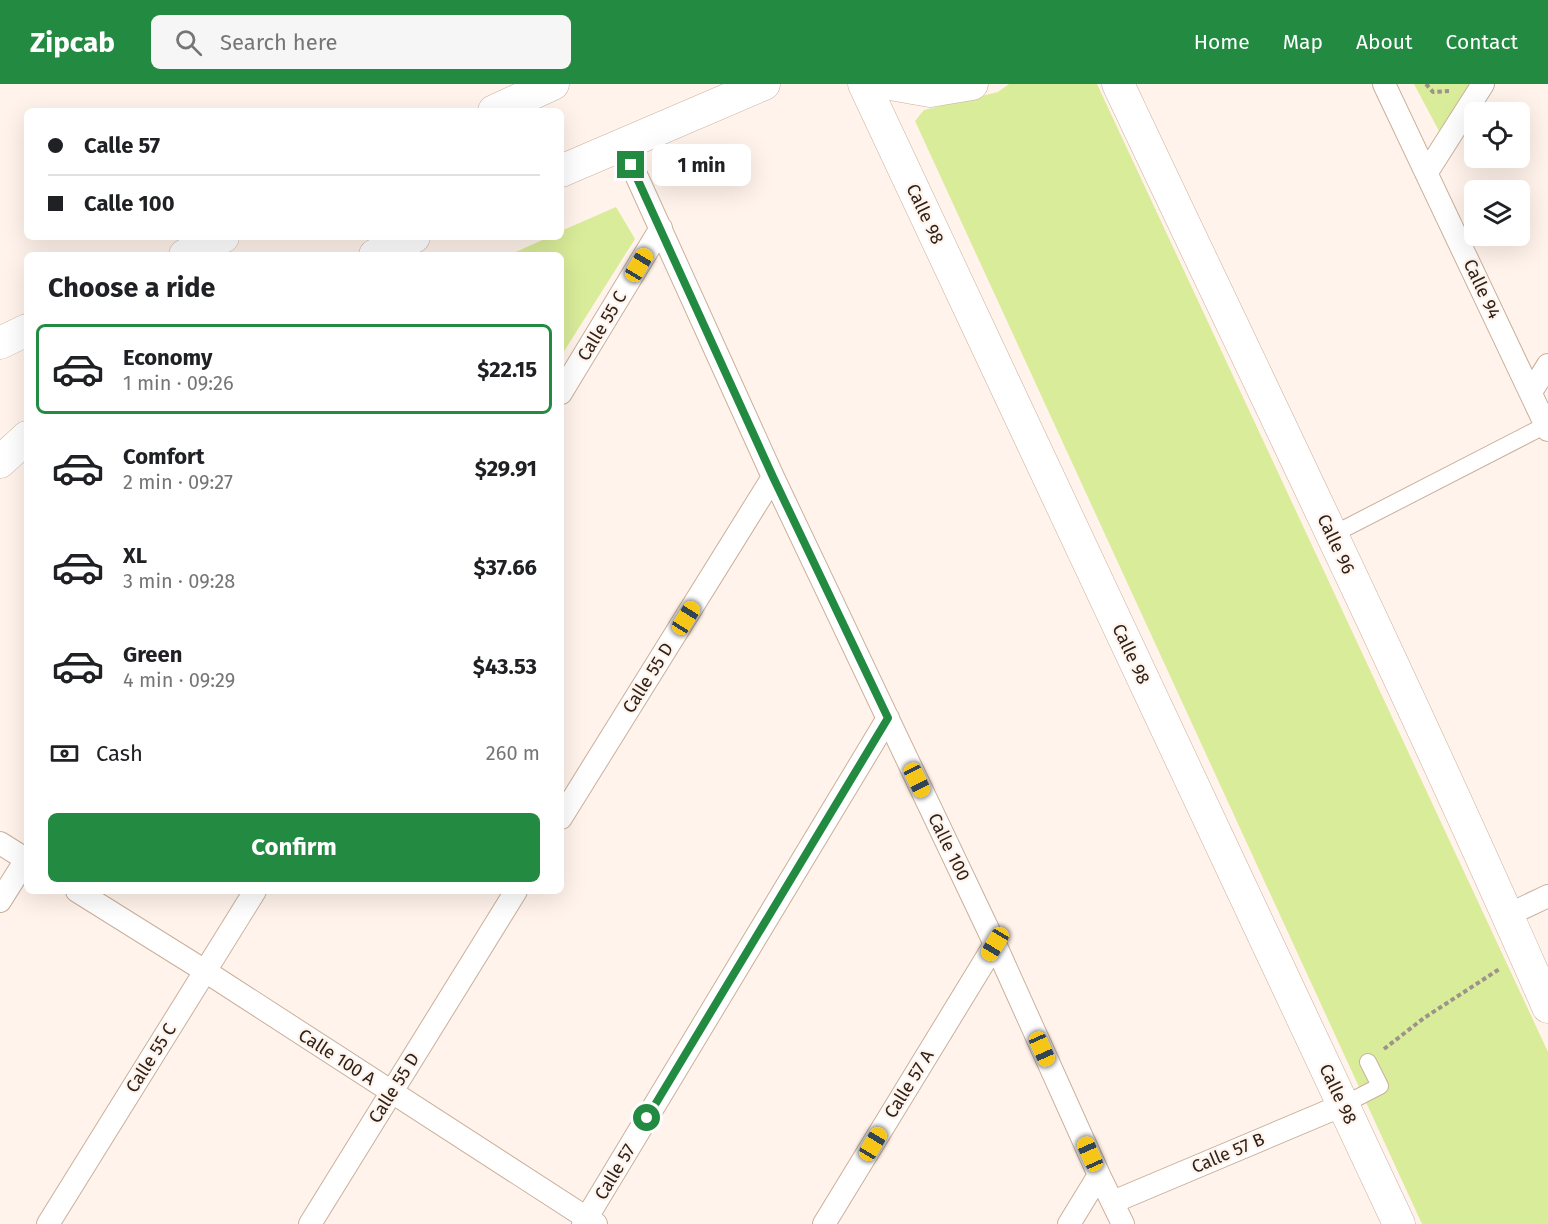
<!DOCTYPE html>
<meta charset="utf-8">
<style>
:root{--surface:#fff;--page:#f6f6f6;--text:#202124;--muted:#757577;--line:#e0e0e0;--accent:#238b41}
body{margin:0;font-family:"Fira Sans",sans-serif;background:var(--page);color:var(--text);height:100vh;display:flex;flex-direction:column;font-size:22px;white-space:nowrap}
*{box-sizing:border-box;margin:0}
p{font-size:20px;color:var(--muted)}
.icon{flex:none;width:33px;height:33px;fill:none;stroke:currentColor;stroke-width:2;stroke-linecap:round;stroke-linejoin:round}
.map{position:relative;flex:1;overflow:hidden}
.sheet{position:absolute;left:24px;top:168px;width:540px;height:642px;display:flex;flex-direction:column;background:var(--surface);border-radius:9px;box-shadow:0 6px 24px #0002}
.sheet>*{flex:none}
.hud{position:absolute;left:24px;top:24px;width:540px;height:132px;border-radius:9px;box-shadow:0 6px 24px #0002;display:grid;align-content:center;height:132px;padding:0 24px;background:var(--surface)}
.buttons{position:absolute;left:1464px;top:18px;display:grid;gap:12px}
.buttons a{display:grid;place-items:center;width:66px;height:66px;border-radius:9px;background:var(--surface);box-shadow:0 6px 24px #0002;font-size:30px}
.end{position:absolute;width:27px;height:27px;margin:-14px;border:8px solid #238b41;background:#fff;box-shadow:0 0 0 3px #fff}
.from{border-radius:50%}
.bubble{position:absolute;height:42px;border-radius:9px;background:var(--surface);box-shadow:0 6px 24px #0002;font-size:20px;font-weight:700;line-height:42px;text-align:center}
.car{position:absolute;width:18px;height:36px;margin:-18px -9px;border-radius:8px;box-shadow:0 0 4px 2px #0007;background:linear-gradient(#f5c518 24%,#345 0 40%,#f5c518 0 76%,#345 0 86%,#f5c518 0)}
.hud b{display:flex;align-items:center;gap:21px;height:57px;font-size:22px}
.hud b+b{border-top:2px solid var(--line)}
.hud i{width:15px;height:15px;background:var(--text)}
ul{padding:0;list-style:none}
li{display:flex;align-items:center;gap:18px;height:90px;margin:0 12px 9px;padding:0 12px;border:3px solid transparent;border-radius:9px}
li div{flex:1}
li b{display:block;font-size:22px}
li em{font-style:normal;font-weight:700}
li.selected{border-color:var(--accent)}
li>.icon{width:54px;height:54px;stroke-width:1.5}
h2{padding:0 24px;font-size:27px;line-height:72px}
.pay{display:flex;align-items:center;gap:15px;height:66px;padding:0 24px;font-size:22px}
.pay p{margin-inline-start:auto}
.button{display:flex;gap:12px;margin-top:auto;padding:12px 24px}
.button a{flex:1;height:69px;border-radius:9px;background:var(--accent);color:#fff;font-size:24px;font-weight:700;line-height:69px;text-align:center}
header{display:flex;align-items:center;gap:36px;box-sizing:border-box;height:84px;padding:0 30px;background:var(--accent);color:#fff}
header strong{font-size:28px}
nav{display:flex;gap:33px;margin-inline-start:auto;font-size:21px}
.search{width:420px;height:54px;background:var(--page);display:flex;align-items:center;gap:15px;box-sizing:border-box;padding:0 21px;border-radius:9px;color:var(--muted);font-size:22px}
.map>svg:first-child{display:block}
</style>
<header>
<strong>Zipcab</strong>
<div class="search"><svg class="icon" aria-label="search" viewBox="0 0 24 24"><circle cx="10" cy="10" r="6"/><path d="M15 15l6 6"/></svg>Search here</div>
<nav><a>Home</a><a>Map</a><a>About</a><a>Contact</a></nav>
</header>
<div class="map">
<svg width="1548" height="1140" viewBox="0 0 1548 1140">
<rect width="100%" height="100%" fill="#fff3eb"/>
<path fill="#d9ec99" d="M1009 0H1097L1548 968V1140H1422L915 37 924 26 998 8Z
M1414 0H1469L1439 47Z
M616 123 635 155 561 272V171H509L549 153H561V147Z"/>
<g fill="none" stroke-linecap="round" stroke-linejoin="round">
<defs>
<path id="pedestrian" d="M1332 451 1546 341
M1343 1021 1380 1002 1368 978"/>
<path id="minor" d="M1384 0 1548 346
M622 60 773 393 995 860 1099 1091 1123 1140
M1427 88 1483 0
M1531 308 1548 281
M561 309 661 144
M561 734 773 393
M0 759 27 776
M77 807 205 887 596 1140
M0 817 27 774
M1508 831 1548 812
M1113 1118 1343 1021
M48 1140 255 807
M310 1140 516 807
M583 1140 888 634
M824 1140 995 860
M1069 1140 1099 1091"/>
<path id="secondary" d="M864 0 1399 1140
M890 0 930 7 972 0
M1118 0C1263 307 1412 612 1548 923
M494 27 553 0
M561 87 764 0
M185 171 223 153
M375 171 414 153
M0 259 27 246
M0 378 27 353"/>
</defs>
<use href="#pedestrian" stroke="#cab09b" stroke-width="18"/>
<use href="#minor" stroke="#cab09b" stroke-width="24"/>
<use href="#secondary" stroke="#cab09b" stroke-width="33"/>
<path stroke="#9e938b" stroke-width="4" stroke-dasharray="4.5 3" stroke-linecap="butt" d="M1426 0 1433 8 1449 7
M1384 965 1424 934 1501 884"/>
<use href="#pedestrian" stroke="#fff" stroke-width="16"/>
<use href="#minor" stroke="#fff" stroke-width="22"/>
<use href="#secondary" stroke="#fff" stroke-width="32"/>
</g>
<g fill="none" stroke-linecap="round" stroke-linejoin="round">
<path stroke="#238b41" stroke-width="8" d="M631 81 773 393 888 634 647 1034"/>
</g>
<g text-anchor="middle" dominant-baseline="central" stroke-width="4.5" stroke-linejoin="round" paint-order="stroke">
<g font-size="18" fill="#2e231b" stroke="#fff3eb">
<text transform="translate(925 130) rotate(65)">Calle 98</text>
<text transform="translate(1482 205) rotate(65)">Calle 94</text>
<text transform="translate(602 242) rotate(-59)">Calle 55 C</text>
<text transform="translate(1336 460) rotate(65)">Calle 96</text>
<text transform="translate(1131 570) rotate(65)">Calle 98</text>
<text transform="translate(648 594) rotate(-58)">Calle 55 D</text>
<text transform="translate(949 763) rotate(64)">Calle 100</text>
<text transform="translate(337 973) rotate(33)">Calle 100 A</text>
<text transform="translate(151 974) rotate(-58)">Calle 55 C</text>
<text transform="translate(909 1000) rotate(-58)">Calle 57 A</text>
<text transform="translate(394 1004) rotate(-58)">Calle 55 D</text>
<text transform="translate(1338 1010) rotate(65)">Calle 98</text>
<text transform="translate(1228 1069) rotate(-23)">Calle 57 B</text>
<text transform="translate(615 1088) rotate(-59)">Calle 57</text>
</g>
</g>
</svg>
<div class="buttons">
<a><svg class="icon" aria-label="locate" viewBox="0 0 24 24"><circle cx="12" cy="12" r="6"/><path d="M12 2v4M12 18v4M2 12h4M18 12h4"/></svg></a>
<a><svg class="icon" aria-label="layers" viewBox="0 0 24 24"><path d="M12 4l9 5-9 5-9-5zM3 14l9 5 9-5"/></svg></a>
</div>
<i class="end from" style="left:647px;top:1034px"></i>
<i class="end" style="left:631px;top:81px"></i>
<div class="bubble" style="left:652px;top:60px;width:99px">1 min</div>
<i class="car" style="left:639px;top:181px;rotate:31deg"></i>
<i class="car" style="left:686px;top:534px;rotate:32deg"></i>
<i class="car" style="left:917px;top:696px;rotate:154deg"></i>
<i class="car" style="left:995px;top:860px;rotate:211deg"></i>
<i class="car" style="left:1042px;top:965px;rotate:156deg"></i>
<i class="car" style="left:873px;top:1060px;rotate:31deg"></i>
<i class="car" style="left:1090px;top:1070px;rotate:336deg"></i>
<div class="hud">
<b><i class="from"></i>Calle 57</b>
<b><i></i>Calle 100</b>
</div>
<section class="sheet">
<h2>Choose a ride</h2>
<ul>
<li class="selected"><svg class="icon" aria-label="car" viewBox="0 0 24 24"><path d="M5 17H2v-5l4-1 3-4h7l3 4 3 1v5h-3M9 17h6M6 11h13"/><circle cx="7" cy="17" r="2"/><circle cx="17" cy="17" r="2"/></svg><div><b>Economy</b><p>1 min · 09:26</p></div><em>$22.15</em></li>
<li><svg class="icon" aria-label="car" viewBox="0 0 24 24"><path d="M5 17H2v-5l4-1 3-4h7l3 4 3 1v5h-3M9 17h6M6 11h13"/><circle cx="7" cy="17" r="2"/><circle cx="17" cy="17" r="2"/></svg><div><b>Comfort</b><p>2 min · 09:27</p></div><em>$29.91</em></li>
<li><svg class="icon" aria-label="car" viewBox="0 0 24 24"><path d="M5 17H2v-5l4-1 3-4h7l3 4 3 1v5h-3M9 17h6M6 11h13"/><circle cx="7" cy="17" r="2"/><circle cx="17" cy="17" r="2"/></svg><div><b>XL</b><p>3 min · 09:28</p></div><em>$37.66</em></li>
<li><svg class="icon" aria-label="car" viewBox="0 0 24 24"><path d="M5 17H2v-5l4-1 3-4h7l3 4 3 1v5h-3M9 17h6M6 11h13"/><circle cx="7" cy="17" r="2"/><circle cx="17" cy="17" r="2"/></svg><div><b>Green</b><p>4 min · 09:29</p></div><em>$43.53</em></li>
</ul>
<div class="pay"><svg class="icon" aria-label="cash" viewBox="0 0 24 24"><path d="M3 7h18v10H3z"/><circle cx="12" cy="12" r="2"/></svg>Cash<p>260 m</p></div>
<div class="button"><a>Confirm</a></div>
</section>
</div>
